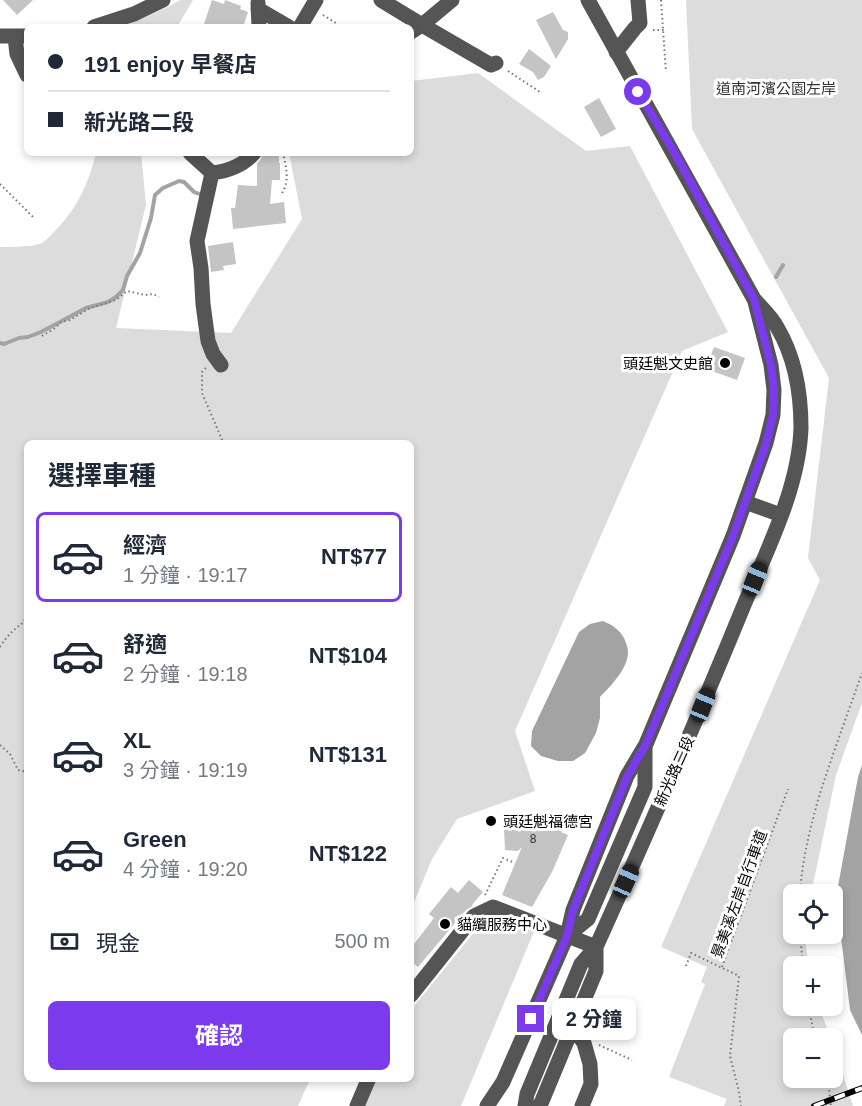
<!DOCTYPE html>
<html lang="zh-TW">
<meta charset="utf-8">
<style>
:root{--surface:#fff;--page:#f6f6f7;--text:#1f2937;--muted:#747a83;--line:#e0e1e3;--accent:#7c3aed}
body{margin:0;font-family:Helvetica,"Noto Sans TC",sans-serif;background:var(--page);color:var(--text);height:100vh;display:flex;flex-direction:column;font-size:22px;white-space:nowrap}
*{box-sizing:border-box;margin:0}
p{font-size:20px;color:var(--muted)}
.icon{flex:none;width:33px;height:33px;fill:none;stroke:currentColor;stroke-width:2;stroke-linecap:round;stroke-linejoin:round}
.map{position:relative;flex:1;overflow:hidden}
.details{position:absolute;left:24px;top:440px;width:390px;height:642px;display:flex;flex-direction:column;background:var(--surface);border-radius:9px;box-shadow:0 3px 9px #0003}
.details>*{flex:none}
.hud{position:absolute;left:24px;top:24px;width:390px;height:132px;border-radius:9px;box-shadow:0 3px 9px #0003;display:grid;align-content:center;height:132px;padding:0 24px;background:var(--surface)}
.controls{position:absolute;left:783px;top:884px;display:grid;gap:12px}
.controls a{display:grid;place-items:center;width:60px;height:60px;border-radius:9px;background:var(--surface);box-shadow:0 3px 9px #0003;font-size:30px}
.end{position:absolute;width:27px;height:27px;margin:-14px;border:8px solid #7c3aed;background:#fff;box-shadow:0 0 0 3px #fff}
.from{border-radius:50%}
.bubble{position:absolute;height:42px;border-radius:9px;background:var(--surface);box-shadow:0 3px 9px #0003;font-size:20px;font-weight:700;line-height:42px;text-align:center}
.car{position:absolute;width:18px;height:36px;margin:-18px -9px;border-radius:8px;box-shadow:0 0 4px 2px #0007;background:linear-gradient(#222 24%,#8ab4d8 0 40%,#222 0 76%,#8ab4d8 0 86%,#222 0)}
.hud b{display:flex;align-items:center;gap:21px;height:57px;font-size:22px}
.hud b+b{border-top:2px solid var(--line)}
.hud i{width:15px;height:15px;background:var(--text)}
ul{padding:0;list-style:none}
li{display:flex;align-items:center;gap:18px;height:90px;margin:0 12px 9px;padding:0 12px;border:3px solid transparent;border-radius:9px}
li div{flex:1}
li b{display:block;font-size:22px}
li em{font-style:normal;font-weight:700}
li.active{border-color:var(--accent)}
li>.icon{width:54px;height:54px;stroke-width:1.5}
h2{padding:0 24px;font-size:27px;line-height:72px}
.pay{display:flex;align-items:center;gap:15px;height:66px;padding:0 24px;font-size:22px}
.pay p{margin-inline-start:auto}
.primary-button{display:flex;gap:12px;margin-top:auto;padding:12px 24px}
.primary-button a{flex:1;height:69px;border-radius:9px;background:var(--accent);color:#fff;font-size:24px;font-weight:700;line-height:69px;text-align:center}
.map>svg:first-child{display:block}
</style>
<div class="map">
<svg width="862" height="1106" viewBox="0 0 862 1106">
<rect width="100%" height="100%" fill="#fff"/>
<path fill="#dcdcdc" d="M180 0H193L177 27H123L170 6Z
M686 0H862V703L836 775 811 894H794V933H804L809 966H794V1005H818L831 1038H794V1077H832L833 1043 853 1106H724L727 1099 669 1077 705 984 701 982 707 967 661 947 820 580 808 558 829 378 692 129Z
M478 73 586 151 630 146 728 332 682 351 515 731 535 791 457 819 432 859 415 900 411 903V442H27V1078L310 1079 298 1106H0V247C9 247 36 247 42 243 45 241 49 237 52 234 75 212 89 184 96 153H141L146 205 116 328 231 333 302 219 289 153H411V81Z
M501 914 535 929 461 1106H364L377 1079 411 1078V1010L485 919Z"/>
<path fill="#a3a3a3" d="M603 621C613 625 623 632 626 643 627 646 628 649 628 653 628 668 610 687 600 697V718L596 733 585 753 573 761H558L541 756 531 746 532 731 579 632 590 624Z
M862 765V1035L850 1010 836 897 858 777Z"/>
<g fill="none" stroke-linecap="round" stroke-linejoin="round">
<path stroke="#a3a3a3" stroke-width="4" d="M776 277 783 265
M0 343 4 344 19 338 28 337 41 332 86 308 108 302 116 297 123 290 127 276 140 253 151 218 155 195 163 188 179 181 184 182 194 192 202 195"/>
</g>
<path fill="#c4c4c4" d="M3 0H33L17 15Z
M212 0 224 4 225 0 241 6 240 9 248 12 243 27H203Z
M553 12 563 30 568 32V39L556 59 536 20Z
M529 49 551 66 544 77 538 80 533 72 519 64Z
M599 98 616 129 601 137 584 107Z
M263 153H279V163H280V180H272L270 204 284 202 286 223 233 229 231 208H235L238 185 257 186V164L261 159Z
M233 242 236 264 223 266 224 270 211 272 208 246Z
M714 347 745 358 737 380 706 369Z
M533 819 562 830 561 832 568 835 552 872 532 907 502 895 522 847 518 851 505 850 504 828 531 824Z
M469 880 483 892 472 905 473 906 466 910 418 967 411 961V948L434 918 429 914 451 887 458 893Z"/>
<g fill="none" stroke-linecap="round" stroke-linejoin="round">
<path stroke="#777" stroke-width="2" stroke-dasharray="1.5 3" stroke-linecap="butt" d="M661 0 666 72
M323 15 342 27
M653 30H664
M508 71 540 92
M0 184 33 217
M282 193C290 181 286 167 283 153
M42 336 55 328 61 322 70 320 90 308 116 300 127 291 145 295 153 294 159 297
M206 368 202 372V393L223 442
M27 597V608
M0 647C7 636 14 629 24 622L27 613
M0 745 10 754 18 770 27 772
M800 894C802 859 811 824 821 790 834 751 848 712 862 673
M485 895 503 858 515 863
M800 933 803 966
M686 966 691 953 739 976 730 1056 739 1092 741 1106
M722 967 788 789
M808 1005 815 1038
M599 1045 632 1060
M826 1077 829 1090 831 1106"/>
<path stroke="#555" stroke-width="15" d="M381 0 422 25 452 0
M258 3 259 27
M258 9 289 27
M94 27 134 14 163 0
M300 27 316 0
M411 32 422 25 491 65 496 63
M0 36H27
M15 37 17 54 27 75
M616 52 635 28 640 23 638 0
M190 153 212 173 197 241 201 268 203 304 208 341 213 354 221 365
M212 173C228 171 243 166 254 153
M745 502 781 515
M567 936 588 919 645 787V747
M411 995 474 916 493 907 596 947
M573 1027 584 1043 590 1064 591 1084 582 1106
M357 1106 369 1078
M487 1106 503 1082 567 936 573 910 627 776 646 744 733 536 766 443 773 415 774 390 771 365 755 302
M525 1106 527 1094 581 964 596 947
M539 1106 542 1101 596 971V947C647 834 697 720 744 605 767 550 799 488 801 428 801 394 795 357 777 327 772 317 762 308 754 299L588 0"/>
<defs>
<path id="rail" d="M814 1106 862 1088"/>
</defs>
<use href="#rail" stroke="#000" stroke-width="6"/>
<use href="#rail" stroke="#fff" stroke-width="4" stroke-dasharray="11" stroke-linecap="butt"/>
</g>
<g fill="none" stroke-linecap="round" stroke-linejoin="round">
<path stroke="#7c3aed" stroke-width="8" d="M531 1019 567 936 573 910 627 777 646 744 733 536 766 444 773 415 774 390 771 365 754 299 673 150 638 92"/>
</g>
<g fill="#000" stroke="#fff" stroke-width="2">
<circle cx="725" cy="363" r="6"/>
<circle cx="491" cy="821" r="6"/>
<circle cx="445" cy="924" r="6"/>
</g>
<g text-anchor="middle" dominant-baseline="central" stroke-width="6" stroke-linejoin="round" paint-order="stroke">
<g font-size="12" fill="#313131">
<text x="533" y="839">8</text>
</g>
<g font-size="15" fill="#333" stroke="#fff">
<text x="776" y="88">道南河濱公園左岸</text>
</g>
<g font-size="15" fill="#000" stroke="#fff" text-anchor="start">
<text x="713" y="363" text-anchor="end">頭廷魁文史館</text>
<text x="503" y="821">頭廷魁福德宮</text>
<text x="457" y="924">貓纜服務中心</text>
</g>
<g font-size="15" fill="#000" stroke="#fff">
<text transform="translate(674 771) rotate(-66)">新光路二段</text>
<text transform="translate(739 894) rotate(-70)">景美溪左岸自行車道</text>
</g>
</g>
</svg>
<div class="controls">
<a><svg class="icon" aria-label="locate" viewBox="0 0 24 24"><circle cx="12" cy="12" r="6"/><path d="M12 2v4M12 18v4M2 12h4M18 12h4"/></svg></a>
<a>+</a>
<a>−</a>
</div>
<i class="end from" style="left:638px;top:92px"></i>
<i class="end" style="left:531px;top:1019px"></i>
<div class="bubble" style="left:552px;top:998px;width:84px">2 分鐘</div>
<i class="car" style="left:755px;top:579px;rotate:22deg"></i>
<i class="car" style="left:703px;top:705px;rotate:22deg"></i>
<i class="car" style="left:626px;top:881px;rotate:24deg"></i>
<div class="hud">
<b><i class="from"></i>191 enjoy 早餐店</b>
<b><i></i>新光路二段</b>
</div>
<section class="details">
<h2>選擇車種</h2>
<ul>
<li class="active"><svg class="icon" aria-label="car" viewBox="0 0 24 24"><path d="M5 17H2v-5l4-1 3-4h7l3 4 3 1v5h-3M9 17h6M6 11h13"/><circle cx="7" cy="17" r="2"/><circle cx="17" cy="17" r="2"/></svg><div><b>經濟</b><p>1 分鐘 · 19:17</p></div><em>NT$77</em></li>
<li><svg class="icon" aria-label="car" viewBox="0 0 24 24"><path d="M5 17H2v-5l4-1 3-4h7l3 4 3 1v5h-3M9 17h6M6 11h13"/><circle cx="7" cy="17" r="2"/><circle cx="17" cy="17" r="2"/></svg><div><b>舒適</b><p>2 分鐘 · 19:18</p></div><em>NT$104</em></li>
<li><svg class="icon" aria-label="car" viewBox="0 0 24 24"><path d="M5 17H2v-5l4-1 3-4h7l3 4 3 1v5h-3M9 17h6M6 11h13"/><circle cx="7" cy="17" r="2"/><circle cx="17" cy="17" r="2"/></svg><div><b>XL</b><p>3 分鐘 · 19:19</p></div><em>NT$131</em></li>
<li><svg class="icon" aria-label="car" viewBox="0 0 24 24"><path d="M5 17H2v-5l4-1 3-4h7l3 4 3 1v5h-3M9 17h6M6 11h13"/><circle cx="7" cy="17" r="2"/><circle cx="17" cy="17" r="2"/></svg><div><b>Green</b><p>4 分鐘 · 19:20</p></div><em>NT$122</em></li>
</ul>
<div class="pay"><svg class="icon" aria-label="cash" viewBox="0 0 24 24"><path d="M3 7h18v10H3z"/><circle cx="12" cy="12" r="2"/></svg>現金<p>500 m</p></div>
<div class="primary-button"><a>確認</a></div>
</section>
</div>
